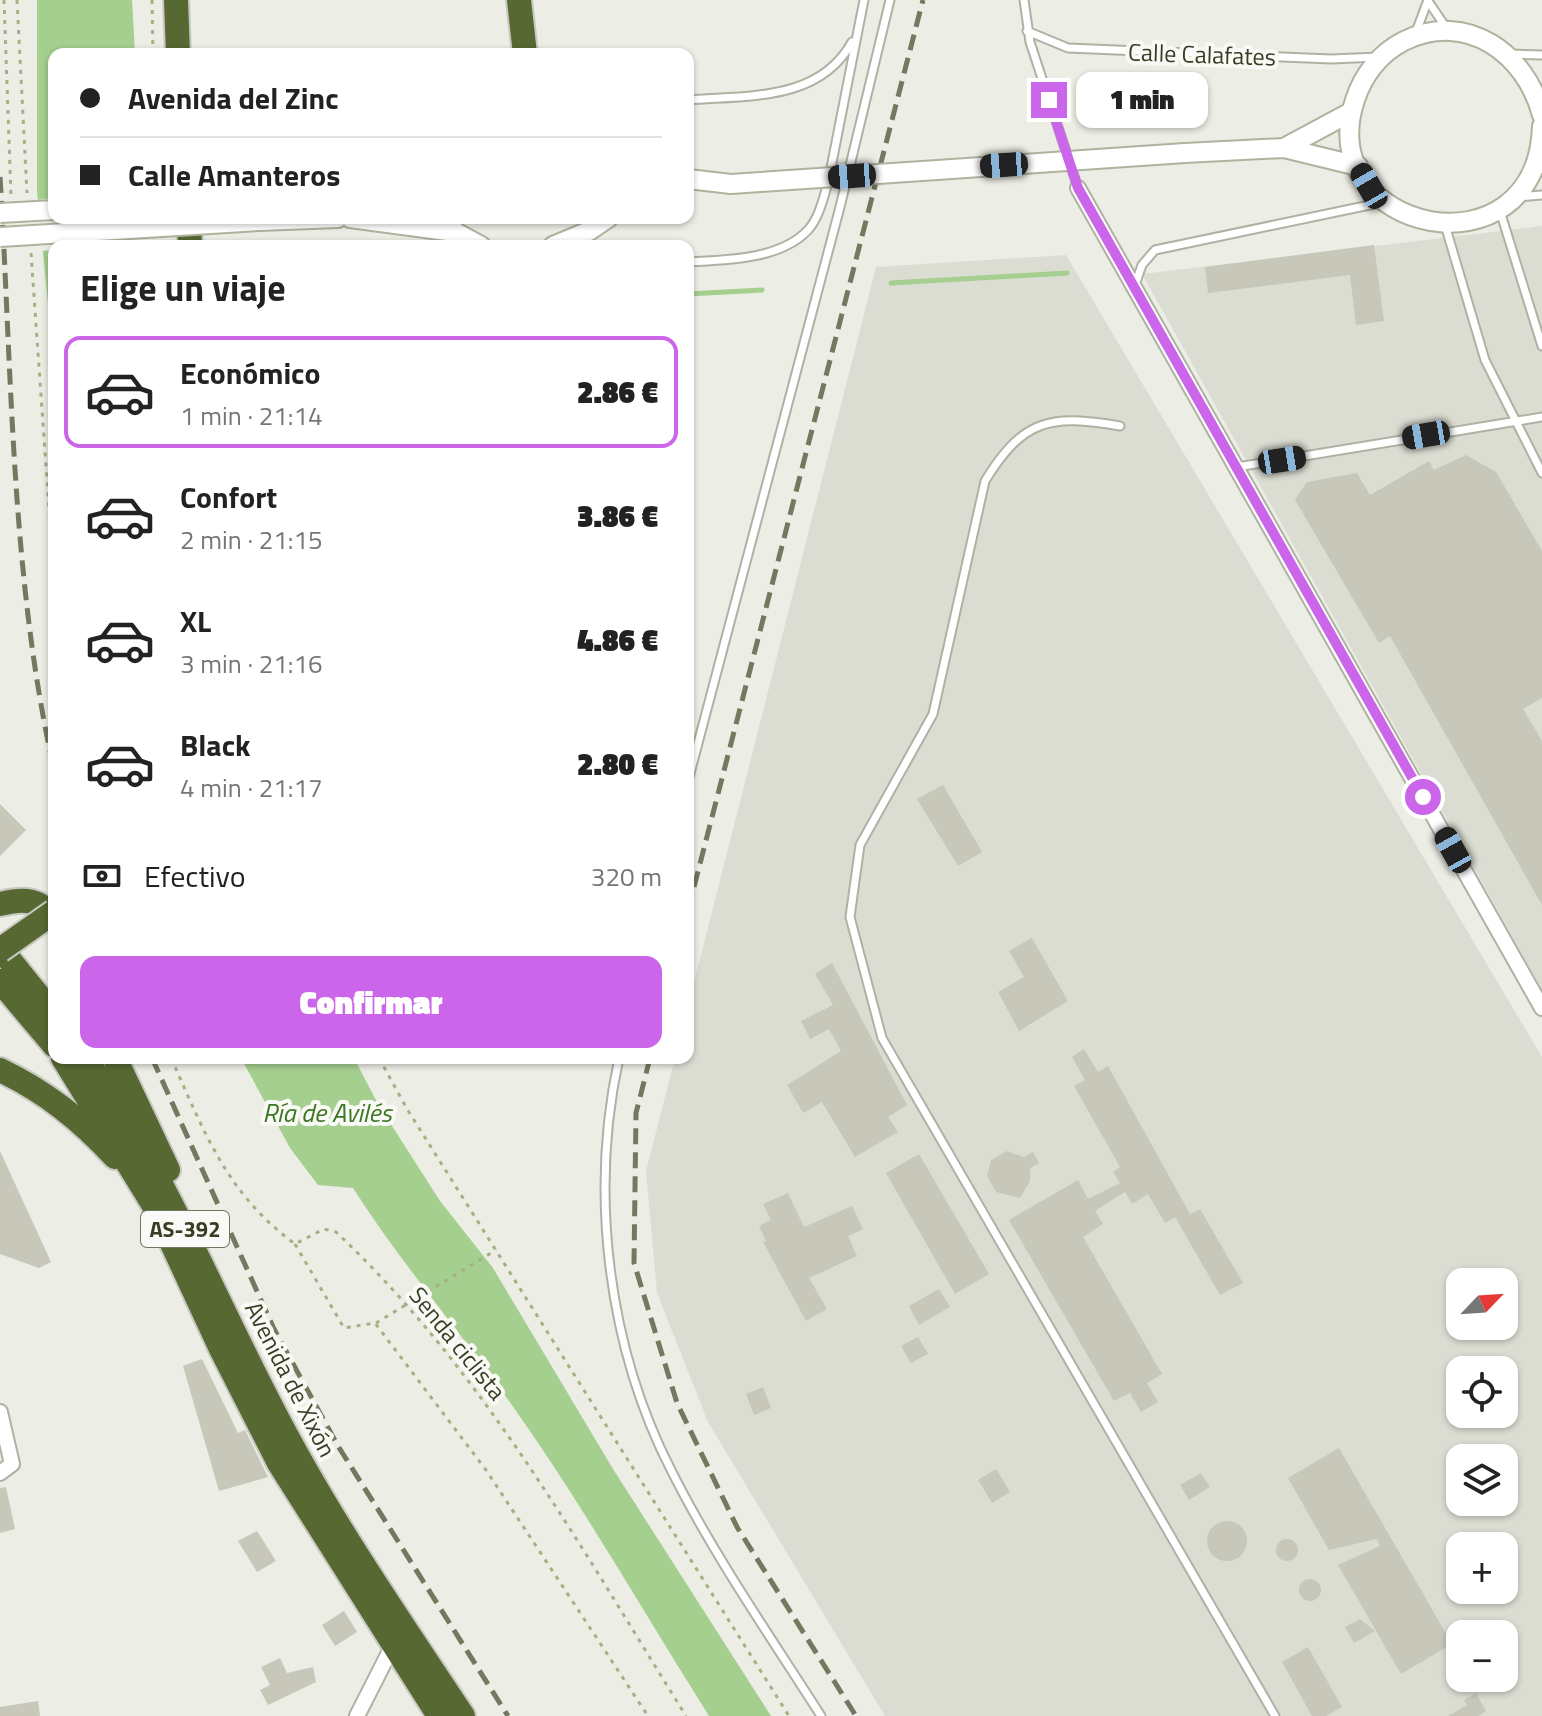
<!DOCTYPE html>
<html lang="es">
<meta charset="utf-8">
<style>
:root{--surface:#fff;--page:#f2f2f2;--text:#222;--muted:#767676;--line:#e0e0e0;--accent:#cb65ea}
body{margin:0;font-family:"Titillium Web",sans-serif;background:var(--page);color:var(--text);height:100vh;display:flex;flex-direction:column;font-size:30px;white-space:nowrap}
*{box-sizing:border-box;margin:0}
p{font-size:26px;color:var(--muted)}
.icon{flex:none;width:44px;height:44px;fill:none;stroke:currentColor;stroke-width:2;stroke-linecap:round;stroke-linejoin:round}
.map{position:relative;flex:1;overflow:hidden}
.panel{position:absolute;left:48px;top:240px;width:646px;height:824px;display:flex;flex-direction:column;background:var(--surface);border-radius:16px;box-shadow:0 2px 6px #0004}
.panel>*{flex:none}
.top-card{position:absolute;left:48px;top:48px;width:646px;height:176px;border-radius:16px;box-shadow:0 2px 6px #0004;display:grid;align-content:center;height:176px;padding:0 32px;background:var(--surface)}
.needle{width:52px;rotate:65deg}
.buttons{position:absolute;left:1446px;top:1268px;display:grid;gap:16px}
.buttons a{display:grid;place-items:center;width:72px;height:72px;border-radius:16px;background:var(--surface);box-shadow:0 2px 6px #0004;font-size:40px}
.end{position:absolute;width:36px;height:36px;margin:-18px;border:10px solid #cb65ea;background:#fff;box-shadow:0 0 0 4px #fff}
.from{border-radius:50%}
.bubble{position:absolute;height:56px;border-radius:16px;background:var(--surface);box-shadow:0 2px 6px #0004;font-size:26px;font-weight:800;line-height:56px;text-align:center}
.car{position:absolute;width:24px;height:48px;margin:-24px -12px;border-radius:10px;box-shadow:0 0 6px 2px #0007;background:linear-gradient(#222 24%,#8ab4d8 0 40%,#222 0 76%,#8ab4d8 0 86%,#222 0)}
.top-card b{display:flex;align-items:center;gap:28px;height:76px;font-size:30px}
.top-card b+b{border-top:2px solid var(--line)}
.top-card i{width:20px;height:20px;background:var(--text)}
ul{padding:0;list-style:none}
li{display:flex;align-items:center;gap:24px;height:112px;margin:0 16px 12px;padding:0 16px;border:4px solid transparent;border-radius:16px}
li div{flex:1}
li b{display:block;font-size:30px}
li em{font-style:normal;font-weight:800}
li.on{border-color:var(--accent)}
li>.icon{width:72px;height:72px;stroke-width:1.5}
h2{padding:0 32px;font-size:36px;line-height:96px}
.pay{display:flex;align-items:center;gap:20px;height:88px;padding:0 32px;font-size:30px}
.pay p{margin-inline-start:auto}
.primary-button{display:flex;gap:16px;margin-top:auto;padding:16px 32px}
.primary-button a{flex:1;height:92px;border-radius:16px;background:var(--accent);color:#fff;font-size:32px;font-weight:800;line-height:92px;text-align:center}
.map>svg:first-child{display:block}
</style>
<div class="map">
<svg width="1542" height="1716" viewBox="0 0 1542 1716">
<rect width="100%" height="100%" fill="#ecede4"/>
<path fill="#dcddd2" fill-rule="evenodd" d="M1542 226V990L1142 274Z
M1066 255 1542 1057V1716H885L708 1422 657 1293 646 1171 675 1058H688V1006L876 267ZM1460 1282H1504V1326H1460ZM1460 1370H1504V1414H1460ZM1460 1458H1504V1502H1460ZM1460 1546H1504V1590H1460ZM1460 1634H1504V1678H1460Z"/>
<path fill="#a4cf8f" d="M37 0H132L135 54H54V218H146L147 246H54V365L37 191Z
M241 1058H354L378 1104 440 1201 493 1268 613 1469 771 1716H709C641 1608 578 1497 504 1394 454 1324 399 1260 353 1188L318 1185 290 1148Z"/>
<path fill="#ecede4" d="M54 198V218H150L151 244 54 246V250L39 251 34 200Z"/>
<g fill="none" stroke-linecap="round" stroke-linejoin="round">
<path stroke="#a4cf8f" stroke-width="5" d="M891 283 1067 273
M688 294 762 290"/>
</g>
<path fill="#c7c7ba" d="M1374 245 1384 321 1356 325 1350 275 1208 293 1205 267Z
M1466 455 1496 472 1542 551V698L1523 709 1542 741V905L1390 636 1379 643 1295 500 1307 482 1357 473 1370 495 1429 461 1434 470Z
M943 785 982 852 958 866 917 799Z
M0 804 26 830 0 856Z
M1032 938 1068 1001 1019 1031 998 992 1024 977 1009 951Z
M832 963 907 1105 888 1117 898 1132 855 1157 822 1102 803 1113 787 1085 841 1051 829 1029 810 1039 801 1021 833 1005 815 974Z
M1084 1049 1098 1072 1108 1066 1190 1214 1200 1209 1243 1283 1220 1295 1175 1217 1165 1223 1148 1194 1132 1204 1125 1192 1095 1211 1103 1224 1083 1237 1162 1374 1147 1383 1158 1402 1141 1412 1130 1393 1114 1401 1009 1220 1078 1180 1088 1199 1120 1183 1113 1172 1120 1167 1074 1086 1085 1080 1072 1057Z
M0 1151 51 1262 39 1268 0 1254Z
M1007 1151 1024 1157 1033 1152 1039 1163 1030 1168V1181L1020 1198 996 1192 987 1176 991 1160Z
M919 1154 989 1274 955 1294 886 1173Z
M788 1193 804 1227 852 1206 863 1229 848 1236 857 1256 809 1278 827 1309 806 1321 763 1242 766 1241 759 1226 771 1220 763 1204Z
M939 1289 950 1307 919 1325 909 1306Z
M918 1337 928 1354 911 1363 901 1346Z
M202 1359 238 1433 245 1430 268 1477 219 1491 183 1366Z
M763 1387 771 1408 754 1415 746 1394Z
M1339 1448 1452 1644 1401 1674 1338 1565 1380 1546 1377 1539 1329 1550 1288 1478Z
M996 1469 1010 1492 992 1503 978 1480Z
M1201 1473 1210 1487 1189 1500 1180 1485Z
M6 1487 15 1529 0 1533V1488Z
M1207 1541a20 20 0 1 1 40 0a20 20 0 1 1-40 0Z
M257 1531 276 1561 257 1572 238 1541Z
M1276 1550a11 11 0 1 1 22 0a11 11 0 1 1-22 0Z
M1299 1590a11 11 0 1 1 22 0a11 11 0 1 1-22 0Z
M344 1611 357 1632 335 1646 322 1625Z
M1360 1619 1375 1631 1354 1643 1345 1627Z
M1308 1647 1342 1707 1326 1716H1312L1282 1662Z
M280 1658 287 1673 313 1667 316 1682 268 1705 260 1690 270 1685 261 1667Z
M1476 1693 1486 1711 1478 1716H1448L1467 1705 1464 1700Z
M38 1701 40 1716H0V1707Z"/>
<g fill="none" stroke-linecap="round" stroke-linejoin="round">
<defs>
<path id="lane" d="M1024 0 1030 42 1078 188
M1428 1 1447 29
M1027 31 1068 48 1331 59 1379 57
M1416 32 1428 0
M1508 54 1542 55
M688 100C747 95 819 102 852 42
M1516 197 1542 195
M1500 211 1542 346
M1445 225 1485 360 1542 473
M688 262C725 260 780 260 808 230 819 218 823 199 828 183L864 0
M1135 285 1142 265 1155 250 1384 202
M1120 426C1050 414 1023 419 985 481L933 714 860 845 850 917 882 1038 1275 1716
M1237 467 1542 417
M688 781 840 207 890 0
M619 1058C589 1194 608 1348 672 1472 715 1557 770 1636 821 1716"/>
<path id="street" d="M1078 188 1542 1008
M0 1412 12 1464 0 1473
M357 1716 393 1645"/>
<path id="secondary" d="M1542 115C1526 54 1467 10 1404 41 1380 53 1363 75 1355 100 1311 233 1537 281 1542 126
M1284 148 1351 112
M1185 153 1284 148 1358 166
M688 179 731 184
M350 218 455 232
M447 218 455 232 481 246
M259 221 338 218
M553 246 589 231 608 218"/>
<path id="highway" d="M176 0 178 54
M519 0 525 54
M189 218 190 246
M0 904C23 898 42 898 54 921
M0 948 54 1015
M0 981 54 1045
M63 1058 156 1209 221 1349 279 1463 439 1716
M85 1058C161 1166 210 1289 271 1406 326 1514 396 1615 463 1716
M115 1058 168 1170
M0 1070C46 1092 81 1120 115 1157"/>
</defs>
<use href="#lane" stroke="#aeb2a3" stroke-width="11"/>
<use href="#street" stroke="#aeb2a3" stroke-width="18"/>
<use href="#secondary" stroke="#afb29d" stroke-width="22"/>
<use href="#highway" stroke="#c7c9c2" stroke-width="28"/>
<path stroke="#a6af86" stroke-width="3" stroke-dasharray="4 6" stroke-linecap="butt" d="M4 0 11 196
M17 0 27 193
M152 0 153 54
M31 253 54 580
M171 1058C205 1133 226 1193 295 1244L324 1229 336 1232C482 1369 581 1548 686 1716
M379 1058 407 1109 789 1716
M295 1244 344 1328 375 1323 486 1470 648 1716
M376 1323 496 1250"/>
<use href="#lane" stroke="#fff" stroke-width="7"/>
<use href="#street" stroke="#fff" stroke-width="14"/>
<use href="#secondary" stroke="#fff" stroke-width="18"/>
<use href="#highway" stroke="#576832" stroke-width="24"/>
<path stroke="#72795f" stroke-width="5" stroke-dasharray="16 8" stroke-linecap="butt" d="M0 177C12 371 11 581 54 769
M688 910 923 0
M152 1058 274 1329 338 1446 508 1716
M650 1058 636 1113 634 1263 677 1403 737 1527 856 1716"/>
<defs>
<path id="secondary-bridge" d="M731 184 1185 153
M0 213 54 210
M0 237 259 221"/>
<path id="highway-bridge" d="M0 950 54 912"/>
</defs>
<use href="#secondary-bridge" stroke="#afb29d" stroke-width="22" stroke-linecap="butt"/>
<use href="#highway-bridge" stroke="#c7c9c2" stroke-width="28" stroke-linecap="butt"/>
<use href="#secondary-bridge" stroke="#fff" stroke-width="18"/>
<use href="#highway-bridge" stroke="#576832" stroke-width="24"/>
</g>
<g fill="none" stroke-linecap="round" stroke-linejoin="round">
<path stroke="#cb65ea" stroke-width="10" d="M1049 100 1078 188 1423 797"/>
</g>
<g text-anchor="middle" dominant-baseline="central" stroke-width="8" stroke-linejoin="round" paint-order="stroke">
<rect fill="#f9f9f5" stroke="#717663" stroke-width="2" x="141" y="1211" width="88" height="36" rx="6"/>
<g font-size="22" font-weight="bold" fill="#373e24">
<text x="185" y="1229">AS-392</text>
</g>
<g font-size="24" fill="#373e24" stroke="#f9f9f5">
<text transform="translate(1202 54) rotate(2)">Calle Calafates</text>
<text transform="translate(458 1343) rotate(51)">Senda ciclista</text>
<text transform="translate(291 1379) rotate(63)">Avenida de Xixón</text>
</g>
<g font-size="26" font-style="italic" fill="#3c7721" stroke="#f9f9f5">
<text x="327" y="1112">Ría de Avilés</text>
</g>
</g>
</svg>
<div class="buttons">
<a><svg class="needle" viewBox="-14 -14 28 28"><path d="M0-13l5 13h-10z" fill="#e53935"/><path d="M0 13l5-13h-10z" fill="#767676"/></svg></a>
<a><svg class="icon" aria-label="locate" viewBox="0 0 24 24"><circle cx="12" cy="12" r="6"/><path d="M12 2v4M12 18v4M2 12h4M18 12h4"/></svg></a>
<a><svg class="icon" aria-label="layers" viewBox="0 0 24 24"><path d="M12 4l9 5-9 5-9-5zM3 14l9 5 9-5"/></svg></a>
<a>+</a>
<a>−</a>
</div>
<i class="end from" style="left:1423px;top:797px"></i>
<i class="end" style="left:1049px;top:100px"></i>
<div class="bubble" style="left:1076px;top:72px;width:132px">1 min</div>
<i class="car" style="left:1004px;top:165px;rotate:266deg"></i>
<i class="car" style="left:852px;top:176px;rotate:266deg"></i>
<i class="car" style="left:1369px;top:186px;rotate:330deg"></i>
<i class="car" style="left:1426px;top:435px;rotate:260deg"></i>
<i class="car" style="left:1282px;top:460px;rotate:81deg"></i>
<i class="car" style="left:1453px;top:850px;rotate:331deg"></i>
<div class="top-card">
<b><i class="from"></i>Avenida del Zinc</b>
<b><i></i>Calle Amanteros</b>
</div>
<section class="panel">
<h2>Elige un viaje</h2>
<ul>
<li class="on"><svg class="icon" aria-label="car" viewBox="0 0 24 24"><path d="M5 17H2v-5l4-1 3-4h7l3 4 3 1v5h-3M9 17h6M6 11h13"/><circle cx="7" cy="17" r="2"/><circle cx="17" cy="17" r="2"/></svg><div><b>Económico</b><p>1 min · 21:14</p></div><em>2.86 €</em></li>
<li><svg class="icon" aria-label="car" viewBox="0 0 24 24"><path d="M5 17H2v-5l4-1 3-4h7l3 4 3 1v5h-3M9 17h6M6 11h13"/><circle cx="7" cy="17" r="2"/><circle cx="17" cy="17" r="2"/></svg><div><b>Confort</b><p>2 min · 21:15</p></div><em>3.86 €</em></li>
<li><svg class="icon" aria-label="car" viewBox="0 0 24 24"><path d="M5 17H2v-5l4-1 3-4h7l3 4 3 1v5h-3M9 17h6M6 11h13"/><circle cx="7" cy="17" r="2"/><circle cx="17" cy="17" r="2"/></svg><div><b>XL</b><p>3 min · 21:16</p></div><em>4.86 €</em></li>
<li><svg class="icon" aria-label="car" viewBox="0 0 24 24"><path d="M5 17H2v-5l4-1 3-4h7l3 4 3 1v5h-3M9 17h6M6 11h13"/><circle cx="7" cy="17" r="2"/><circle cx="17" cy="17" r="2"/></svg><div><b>Black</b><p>4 min · 21:17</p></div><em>2.80 €</em></li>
</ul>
<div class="pay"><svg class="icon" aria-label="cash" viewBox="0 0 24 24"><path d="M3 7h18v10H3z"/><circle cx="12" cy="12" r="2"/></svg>Efectivo<p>320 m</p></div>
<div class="primary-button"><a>Confirmar</a></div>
</section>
</div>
